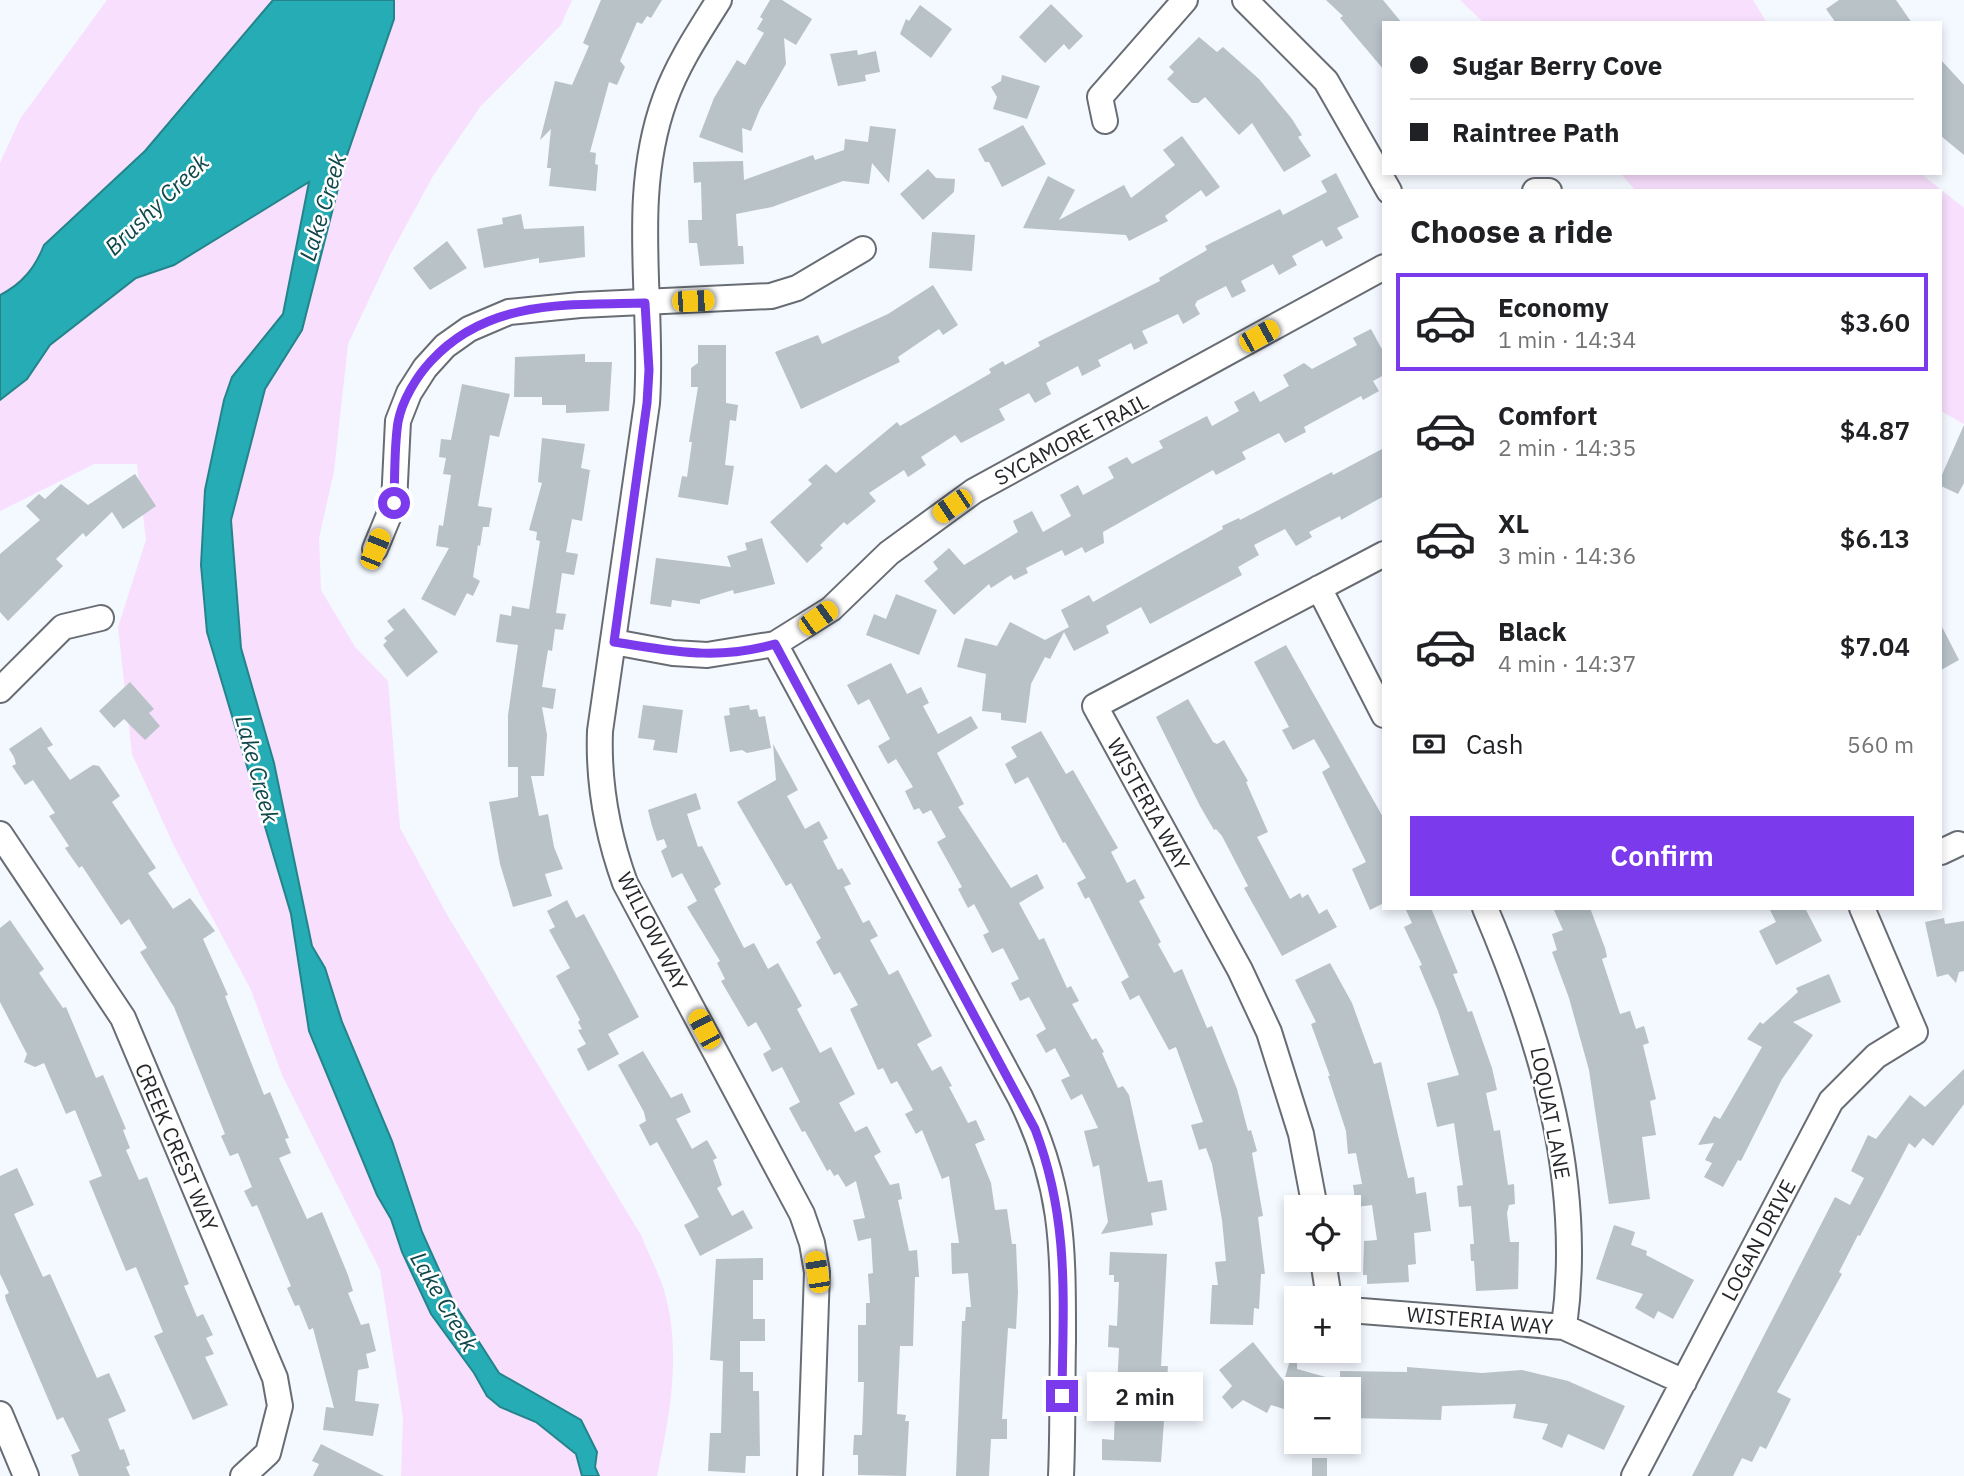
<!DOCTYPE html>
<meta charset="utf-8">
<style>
:root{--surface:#fff;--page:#f6f6f6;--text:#202124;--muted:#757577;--line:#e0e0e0;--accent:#7c3aed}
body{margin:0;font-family:"IBM Plex Sans",sans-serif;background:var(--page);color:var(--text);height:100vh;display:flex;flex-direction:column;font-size:26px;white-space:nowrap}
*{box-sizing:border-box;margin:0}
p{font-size:23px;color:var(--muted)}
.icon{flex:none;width:38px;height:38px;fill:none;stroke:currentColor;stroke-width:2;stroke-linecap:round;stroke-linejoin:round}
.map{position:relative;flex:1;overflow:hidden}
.sheet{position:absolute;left:1382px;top:189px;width:560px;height:721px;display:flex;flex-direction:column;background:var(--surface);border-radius:0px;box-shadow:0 4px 10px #0003}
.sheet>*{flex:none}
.guide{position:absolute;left:1382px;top:21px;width:560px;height:154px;border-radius:0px;box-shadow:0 4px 10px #0003;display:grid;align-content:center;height:154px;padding:0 28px;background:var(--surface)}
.buttons{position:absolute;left:1284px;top:1195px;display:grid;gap:14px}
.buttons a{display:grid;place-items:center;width:77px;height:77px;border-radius:0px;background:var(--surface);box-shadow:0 4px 10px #0003;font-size:35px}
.end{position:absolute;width:32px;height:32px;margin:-16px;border:9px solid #7c3aed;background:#fff;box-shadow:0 0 0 4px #fff}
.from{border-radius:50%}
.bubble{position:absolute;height:49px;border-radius:0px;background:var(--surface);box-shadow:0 4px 10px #0003;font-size:23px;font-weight:600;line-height:49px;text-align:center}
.car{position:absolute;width:21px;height:42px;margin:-21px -10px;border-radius:9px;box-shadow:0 0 5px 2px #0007;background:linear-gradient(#f5c518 24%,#345 0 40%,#f5c518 0 76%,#345 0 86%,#f5c518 0)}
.guide b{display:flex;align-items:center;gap:24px;height:66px;font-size:26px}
.guide b+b{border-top:2px solid var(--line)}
.guide i{width:18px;height:18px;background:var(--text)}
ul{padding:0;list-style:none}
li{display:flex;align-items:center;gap:21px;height:98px;margin:0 14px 10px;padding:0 14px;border:4px solid transparent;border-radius:0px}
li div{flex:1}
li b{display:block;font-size:26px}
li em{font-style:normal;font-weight:600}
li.on{border-color:var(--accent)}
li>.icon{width:63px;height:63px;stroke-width:1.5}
h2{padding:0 28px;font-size:32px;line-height:84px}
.pay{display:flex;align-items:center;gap:18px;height:77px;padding:0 28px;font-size:26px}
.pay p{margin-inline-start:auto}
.cta{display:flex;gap:14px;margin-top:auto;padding:14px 28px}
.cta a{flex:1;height:80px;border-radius:0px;background:var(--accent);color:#fff;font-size:28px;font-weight:600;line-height:80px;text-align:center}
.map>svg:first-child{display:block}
</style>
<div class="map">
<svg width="1964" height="1476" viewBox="0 0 1964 1476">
<rect width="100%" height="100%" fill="#f4f8ff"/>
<path fill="#f8dffd" d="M107 0H572L561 25 480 107 433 176 390 255 348 344 334 471 319 538 321 590 355 647 388 681 400 828 446 913 641 1235C648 1253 658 1271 664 1290 682 1352 670 1414 657 1476H401L403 1418 380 1270 282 1075 251 990 175 848 132 754 118 627 146 540 137 464H94L0 511V163L20 119Z
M1460 0H1753L1767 23H1484Z
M1620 173H1920L1964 208V424L1941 411V191H1636Z"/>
<path fill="#25acb4" stroke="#25848b" stroke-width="2" d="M273 0H394V19L345 161 302 330 265 389 231 520 241 648 274 763 312 946 325 968 342 1022 392 1141 422 1232 454 1303 499 1373 581 1420 597 1452 595 1467 599 1476H582L576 1454 536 1422 500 1407 487 1396 474 1373 431 1314 402 1252 391 1219 377 1195 309 1031 291 914 207 632 201 565 205 490 224 400 232 377 283 314 309 182 174 265 136 278 50 345 27 379 0 400V295C22 284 35 268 44 245L145 151Z"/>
<path fill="#b8c2c7" d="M601 0H662L651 18 647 16 642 24 637 22 620 61 625 67 617 85 609 82 590 152 596 153 595 164 598 165 596 191 549 186 551 168H547L551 129 540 140 555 81 572 85 589 46 583 43Z
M770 0H782L812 19 796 45 784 38 786 64 760 109 751 131 742 128 743 153 699 137 714 98 737 60 745 65 764 33 757 29 763 19 760 17Z
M1326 0H1383L1402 23H1384V70L1340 18 1343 16Z
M1839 0H1896L1912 23H1836L1826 9Z
M1051 4 1083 36 1069 50 1064 44 1045 63 1019 37Z
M920 5 952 29 931 58 900 34 906 19 909 21Z
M1199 37 1217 52 1223 47 1259 79 1292 119 1302 135 1298 137 1311 156 1284 172 1252 123 1239 135 1205 97 1198 103H1192L1167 79 1174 72 1169 67Z
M857 50 858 55 876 51 880 72 865 75 866 81 838 86 830 54Z
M1941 60 1964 85V155L1941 136Z
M1002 75 1040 86 1027 119 993 109 997 97 991 87 1001 81Z
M1023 125 1046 164 1002 187 989 162H985L978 149Z
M870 126 896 129 889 183 872 163 869 184 843 181 772 207 736 214 738 246H743L744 264 700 266 697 243H689L688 220H702L701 182 694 183 693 162 743 161 744 180 813 155 815 160 844 150 845 139 868 142Z
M1182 136 1220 187 1206 197 1201 190 1165 216 1168 221 1129 241 1126 235 1023 228 1048 176 1075 190 1059 220 1124 185 1131 198 1175 165 1163 150Z
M928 169 936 178 955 179 954 192 923 220 900 194Z
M1336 173 1359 217 1337 228 1343 238 1326 247 1322 240 1292 256 1297 265 1279 275 1273 264 1241 281 1246 291 1232 298 1226 286 1197 301 1195 305 1200 314 1183 324 1178 314 1142 331 1148 343 1134 350 1131 343 1098 360 1101 366 1082 376 1078 366 1046 383 1051 394 1035 403 1029 393 999 409 1005 420 961 443 955 435 921 457 926 465 908 477 904 470 869 493 876 501 847 525 844 522 820 545 823 548 807 563 770 522 812 484 808 480 826 464 836 473 897 422 900 426 991 373 989 369 1003 361 1005 365 1040 346 1038 342 1160 281 1159 278 1207 250 1205 246 1280 209 1283 215 1327 192 1321 181Z
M521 214 524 229 584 226 585 257 539 263V258L484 268 477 229 503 224 502 218Z
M932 232 975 235 972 271 929 268Z
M447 241 467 268 430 290 413 268Z
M933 285 958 325 943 335 939 329 898 357 900 362 801 409 775 352 818 335 822 344 888 314Z
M1371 329 1384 353V375L1373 381 1379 391 1363 400 1361 396 1304 427 1306 432 1285 443 1279 433 1242 452 1246 459 1216 475 1213 470 1103 532 1104 543 1085 553 1082 547 1065 556 1062 550 1026 568 1028 573 1014 580 1011 575 991 588 989 584 954 615 924 581 938 569 933 562 949 548 964 565 1018 532 1013 521 1032 511 1043 532 1071 516 1060 495 1078 485 1083 495 1114 478 1108 467 1127 457 1132 464 1163 448 1159 441 1207 416 1212 426 1239 411 1234 402 1254 391 1260 402 1289 386 1283 375 1304 363 1312 369 1357 345 1353 338Z
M698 345H726V403L738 405 736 421 730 420 725 465 734 466 728 505 678 497 682 476 687 477 692 442H689L698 387H691V368L698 363Z
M585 354V362H612L609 411 566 413V405H542V397H514L515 357Z
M462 384 510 394 499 437 490 435 478 506 492 508 489 527H483L480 546 478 545 473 577 480 581 473 596 467 593 455 616 421 599 449 548 436 546 439 525 443 526 451 475 443 474 446 458 439 457 441 439 451 440Z
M1964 425V483L1958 494 1941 486V477Z
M542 438 585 444 581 468 590 470 582 521 572 519 566 552 578 554 574 575 562 573 556 613 566 614 563 630 555 629 552 651 548 650 542 687 556 689 553 709 542 707 547 735 544 776H531L539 816 548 814 554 847 563 869 545 874 552 896 513 907 500 864 489 802 518 797V767H508V715L518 645 496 642 500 614 511 616 512 606 529 609 540 541 536 540 537 532 529 530 542 483 538 482Z
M1384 448V496L1341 520 1340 516 1309 532 1312 537 1296 546 1285 529 1254 545 1259 555 1238 567 1242 575 1150 624 1141 607 1106 626 1109 633 1074 651 1064 632 1050 659 1045 657 1031 684 1026 723 1001 720V713L982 711 986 674 957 667 965 638 997 646 1010 622 1045 640 1069 627 1061 610 1089 595 1093 602 1223 529 1222 526 1239 518 1240 520 1332 472 1333 475Z
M135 474 156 506 123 529 112 512 86 537 83 533 56 559 63 566 8 621 0 612V554L40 520 26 506 39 494 45 499 61 484 88 505Z
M762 538 775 584 734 594 733 590 700 600V604L672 600 671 607 650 604 656 558 731 567 727 556 747 550 745 543Z
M896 594 937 610 919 655 866 635 874 614 886 619Z
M404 608 438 652 407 677 383 645 387 641 384 638 394 630 387 621Z
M1941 625 1959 660 1941 670Z
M1286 645 1384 819V903L1370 910 1352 869 1366 862 1322 772 1330 767 1314 739 1293 750 1282 730 1289 727 1254 662Z
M891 663 907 694 921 687 929 703 923 706 938 734 971 716 978 728 937 753 964 804 958 807 1011 888 1037 874 1044 888 1019 903 1039 940 1044 938 1067 988 1071 986 1079 1001 1072 1004 1092 1040 1096 1038 1104 1052 1102 1053 1118 1088 1123 1086 1129 1095 1148 1182 1162 1180 1167 1210 1151 1213 1153 1225 1101 1234 1108 1222 1099 1165 1093 1167 1084 1131 1098 1128 1082 1094 1071 1100 1061 1080 1070 1076 1055 1048 1046 1053 1036 1035 1046 1029 1029 997 1020 1001 1011 983 1019 979 1003 948 992 953 983 935 989 932 974 904 968 908 958 889 962 887 937 842 946 837 931 810 923 814 919 808 914 810 905 791 913 787 896 759 888 764 878 746 890 739 869 699 858 705 847 685Z
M130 682 154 709 149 713 160 726 145 740 124 719 114 728 99 711Z
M1188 699 1213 742 1217 744 1224 740 1248 781 1246 782 1268 832 1257 837 1290 899 1300 893 1302 898 1308 894 1319 914 1327 909 1337 927 1282 956 1244 888 1248 886 1222 836 1216 829 1214 830 1200 806 1156 717Z
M643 705 683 710 677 753 653 750 655 740 638 738Z
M749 705 750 710 757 709 759 717 765 716 771 748 747 753 742 750 730 752 724 716 730 715 729 708Z
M41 727 53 745 47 748 70 780 93 765 99 766 120 796 112 802 156 868 148 873 173 909 190 898 215 931 203 939 228 995 225 996 264 1095 270 1092 289 1138 285 1139 291 1153 279 1158 307 1219 322 1212 348 1275 353 1291 348 1293 361 1325 369 1323 376 1351 366 1354 369 1368 358 1370 355 1401 379 1404 373 1436 323 1430 326 1407 334 1408 313 1328 309 1330 299 1305 295 1306 287 1288 291 1286 257 1205 252 1207 244 1191 252 1187 238 1153 230 1156 221 1136 225 1134 174 1007 140 952 147 948 129 919 121 925 82 866 79 868 65 848 69 846 49 816 55 813 33 780 25 785 12 766 16 764 14 757 9 749Z
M1041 731 1066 774 1073 770 1118 848 1111 852 1127 883 1135 879 1145 898 1139 901 1161 942 1158 944 1174 973 1182 969 1207 1028 1212 1026 1237 1089 1248 1131 1251 1130 1257 1151 1252 1153 1263 1216 1258 1217 1265 1274H1261L1259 1309 1254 1308 1253 1325 1210 1324 1212 1285H1218L1215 1262 1226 1261 1222 1220 1212 1164 1206 1148 1199 1150 1191 1125 1203 1122 1176 1047 1169 1050 1139 995 1130 1000 1121 982 1129 977 1089 897 1085 899 1077 883 1086 878 1065 842 1063 843 1028 777 1015 784 1005 764 1017 757 1011 747Z
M773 744 798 790 787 796 805 829 819 821 828 838 823 841 838 870 842 868 851 884 844 887 863 923 869 920 878 936 870 940 889 975 898 970 932 1036 917 1044 932 1071 941 1066 952 1086 949 1087 968 1123 976 1120 985 1140 975 1144 991 1183 995 1210 1007 1209 1012 1244H1016L1018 1292 1016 1329 1008 1328 1002 1419H1007V1439H991L989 1476H956L962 1321H965L966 1307H971L968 1273 952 1274 951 1243H959L949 1176 942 1179 922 1130 916 1134 905 1114 913 1110 897 1081 891 1084 883 1068 878 1070 850 1009 858 1005 840 972 834 975 816 942 821 938 791 883 786 886 737 802 776 780Z
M696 793 701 809 687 814 698 847 702 846 721 884 714 889 730 921 744 948 754 943 768 969 778 963 802 1006 797 1009 820 1053 831 1047 855 1094 839 1103 855 1132 867 1126 881 1152 874 1156 890 1185 899 1183 902 1199 898 1200 909 1251 917 1250 919 1277H915L913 1346H900L897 1414 906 1415 905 1421H909L906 1476 858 1475V1455H853L854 1435H862L864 1382H858V1325H866V1303H870L868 1274 873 1273 871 1238 858 1241 853 1220 865 1218 856 1181 846 1187 838 1174 834 1176 830 1169 827 1171 805 1131 802 1132 789 1108 800 1102 782 1067 772 1072 763 1054 771 1049 756 1022 748 1027 721 981 725 979 717 963 720 961 687 907 697 901 682 873 672 878 661 851 667 847 664 839 657 841 652 826 648 810Z
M567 900 576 918 584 914 639 1017 608 1034 619 1054 588 1071 577 1049 586 1044 578 1030 582 1029 578 1022 580 1020 556 976 570 968 549 930 555 927 547 911Z
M1405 908H1431L1458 973 1453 974 1468 1012 1472 1011 1492 1068 1497 1090 1486 1093 1494 1131 1500 1130 1508 1185 1514 1184 1515 1204 1509 1205 1507 1213 1510 1242H1519L1518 1289 1476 1291 1474 1261H1471L1470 1244H1474L1471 1206 1459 1207 1457 1186 1463 1185 1454 1123 1437 1127 1427 1083 1459 1075 1438 1011 1419 966 1422 965 1404 927 1412 923Z
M1553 908H1590L1605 948 1607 957 1602 959 1620 1014 1630 1011 1636 1029 1644 1026 1649 1043 1643 1045 1656 1099 1650 1101 1656 1135 1642 1137 1650 1199 1609 1204 1589 1070 1569 998 1552 952 1557 950 1552 934 1563 930Z
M1769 908H1805L1822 941 1776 965 1759 931 1776 922Z
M1944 918 1945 924 1964 921V971L1959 972 1956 983 1948 974 1937 977 1925 922Z
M10 920 44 969 39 973 63 1008 66 1007 96 1078 103 1075 126 1129 123 1130 130 1148 126 1150 139 1180 147 1177 189 1284 184 1286 197 1317 203 1314 213 1335 206 1338 214 1354 205 1357 228 1405 193 1420 154 1336 163 1332 136 1267 126 1271 89 1181 102 1176 75 1110 66 1114 44 1063 35 1067 24 1062 27 1054 0 1002V928Z
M1330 963 1352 1003 1374 1064 1381 1062 1408 1178 1414 1177 1416 1194 1426 1192 1431 1231 1414 1233 1416 1264 1408 1265 1409 1282 1367 1284V1275H1363L1364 1241 1377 1240 1372 1205 1356 1207 1353 1185 1362 1184 1356 1153 1348 1154 1346 1131 1328 1076H1330L1311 1024 1316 1022 1295 980Z
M1829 974 1841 1002 1793 1022 1813 1035 1782 1079 1741 1161 1738 1160 1723 1187 1704 1177 1712 1163 1705 1160 1714 1143 1698 1145 1714 1116 1720 1119 1762 1047 1747 1039 1760 1022 1763 1024 1798 992 1796 988Z
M643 1051 671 1098 682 1093 691 1112 676 1119 692 1149 707 1140 717 1158 713 1160 722 1185 717 1188 732 1216 743 1210 753 1228 700 1256 684 1225 699 1217 657 1142 650 1146 639 1125 646 1121 644 1112 618 1065Z
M1964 1069V1104L1933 1146 1923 1138 1915 1148 1909 1143 1860 1236 1858 1235 1839 1272 1842 1274 1777 1392 1791 1399 1766 1449 1760 1446 1752 1462 1742 1458 1733 1476H1692L1835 1197 1850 1205 1864 1178 1851 1171 1868 1135 1876 1139 1910 1095 1925 1107Z
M17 1168 34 1205 14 1214 43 1277 50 1274 97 1378 109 1373 126 1411 108 1419 120 1450 124 1449 130 1465 126 1467 130 1476H79L71 1455 80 1451 63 1417 57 1420 6 1300 5 1295 9 1293 0 1274V1176Z
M1614 1225 1635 1232 1631 1245 1647 1251 1646 1255 1694 1280 1673 1319 1658 1311 1654 1319 1635 1308 1643 1294 1596 1279Z
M1110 1252 1167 1254 1161 1366H1168L1161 1462 1102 1460V1439L1114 1440 1115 1407 1105 1406 1106 1387H1117L1119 1348 1108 1347 1109 1325 1117 1326 1119 1282H1114V1275H1109Z
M763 1258V1280H753V1319H765V1341H740V1372H753V1391H759L760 1456H746L745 1473 708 1471 710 1433H721L723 1361 710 1360 716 1259Z
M1253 1342 1284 1381 1292 1353 1297 1354V1369L1340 1381V1371L1407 1372V1367L1482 1373 1522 1370 1568 1381 1625 1406 1604 1450 1568 1434 1562 1448 1542 1439 1548 1424 1513 1418 1516 1404 1442 1406 1441 1420 1349 1418V1390H1297V1413L1271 1405 1267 1413 1243 1400 1232 1409 1222 1397 1232 1386 1219 1370Z
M321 1444 384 1476H313L319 1464 312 1461Z
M1312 1458H1327V1476H1312Z"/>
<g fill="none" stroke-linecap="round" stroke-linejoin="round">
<defs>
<path id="minor" d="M719 0C699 32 678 63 665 99 629 198 654 301 647 403L600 731C598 784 607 833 625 883L802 1214 812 1243 817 1272 810 1476
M1245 0 1326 81 1389 191
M1105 121 1100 97 1185 0
M1535 191H1549
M375 549 394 503 398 421 409 393 425 368 445 346 469 329 509 312 580 305 771 296 797 288 863 249
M1319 588 1384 715
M614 642 673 653 707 655 775 644 831 609 889 553 974 491 1384 267
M775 644 1020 1097C1064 1186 1063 1246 1063 1342 1062 1387 1063 1431 1061 1476
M0 690 63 627 101 618
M0 834 123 1018 275 1378 280 1406 268 1453 243 1476
M1941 852 1958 844
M1485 908C1542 1042 1584 1181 1564 1327
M1315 1208 1301 1134 1269 1032 1240 970 1095 706 1384 554
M1323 1260 1329 1298
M1349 1310 1564 1327 1684 1382
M0 1414 26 1476
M1634 1476 1831 1101 1876 1056 1915 1032 1862 908"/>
</defs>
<use href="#minor" stroke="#686d74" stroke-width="28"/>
<use href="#minor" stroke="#fff" stroke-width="24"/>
</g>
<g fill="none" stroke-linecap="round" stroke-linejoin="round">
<path stroke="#7c3aed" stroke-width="9" d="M394 503C395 476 394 448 398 422 402 401 416 377 431 361 488 299 567 305 645 303L649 370 647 403 614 642C673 651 715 661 775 644L1035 1129C1070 1221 1063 1300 1062 1396"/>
</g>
<g text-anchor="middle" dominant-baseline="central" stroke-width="5" stroke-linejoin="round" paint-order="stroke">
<g font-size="21" fill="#25272a" stroke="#fff">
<text transform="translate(1071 439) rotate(-28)">SYCAMORE TRAIL</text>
<text transform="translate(1149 804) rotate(61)">WISTERIA WAY</text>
<text transform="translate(653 931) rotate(63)">WILLOW WAY</text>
<text transform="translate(1551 1113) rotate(79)">LOQUAT LANE</text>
<text transform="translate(177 1147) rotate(67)">CREEK CREST WAY</text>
<text transform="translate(1758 1240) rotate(-62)">LOGAN DRIVE</text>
<text transform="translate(1480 1320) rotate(5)">WISTERIA WAY</text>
</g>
<g font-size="23" font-style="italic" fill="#0f474b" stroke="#fff">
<text transform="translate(156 204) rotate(-44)">Brushy Creek</text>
<text transform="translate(322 207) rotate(-73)">Lake Creek</text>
<text transform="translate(258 769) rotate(75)">Lake Creek</text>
<text transform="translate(445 1301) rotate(60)">Lake Creek</text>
</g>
</g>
</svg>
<div class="buttons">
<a><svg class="icon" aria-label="locate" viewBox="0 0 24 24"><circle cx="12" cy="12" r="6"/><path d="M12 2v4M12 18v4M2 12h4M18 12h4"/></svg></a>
<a>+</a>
<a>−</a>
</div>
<i class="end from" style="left:394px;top:503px"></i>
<i class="end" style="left:1062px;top:1396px"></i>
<div class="bubble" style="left:1087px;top:1372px;width:116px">2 min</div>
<i class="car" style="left:693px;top:301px;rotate:88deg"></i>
<i class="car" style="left:1259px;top:336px;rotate:61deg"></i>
<i class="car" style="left:952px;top:506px;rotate:236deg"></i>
<i class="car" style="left:375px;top:549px;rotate:22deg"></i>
<i class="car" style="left:818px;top:618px;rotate:54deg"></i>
<i class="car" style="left:704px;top:1029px;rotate:332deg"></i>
<i class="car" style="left:817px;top:1272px;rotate:351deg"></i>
<div class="guide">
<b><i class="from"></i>Sugar Berry Cove</b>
<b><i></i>Raintree Path</b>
</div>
<section class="sheet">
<h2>Choose a ride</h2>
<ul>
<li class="on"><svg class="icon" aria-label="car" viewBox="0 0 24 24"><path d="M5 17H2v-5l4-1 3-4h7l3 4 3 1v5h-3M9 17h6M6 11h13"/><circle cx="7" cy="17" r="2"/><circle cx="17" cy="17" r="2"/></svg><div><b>Economy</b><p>1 min · 14:34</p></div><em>$3.60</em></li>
<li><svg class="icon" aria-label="car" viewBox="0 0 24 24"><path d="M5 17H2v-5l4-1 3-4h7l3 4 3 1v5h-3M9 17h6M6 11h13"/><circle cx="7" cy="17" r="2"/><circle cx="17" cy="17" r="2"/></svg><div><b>Comfort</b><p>2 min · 14:35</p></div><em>$4.87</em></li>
<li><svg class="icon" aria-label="car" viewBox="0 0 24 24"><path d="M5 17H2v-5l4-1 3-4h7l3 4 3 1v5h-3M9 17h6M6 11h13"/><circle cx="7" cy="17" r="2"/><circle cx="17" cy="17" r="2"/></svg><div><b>XL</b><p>3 min · 14:36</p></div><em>$6.13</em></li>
<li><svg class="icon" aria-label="car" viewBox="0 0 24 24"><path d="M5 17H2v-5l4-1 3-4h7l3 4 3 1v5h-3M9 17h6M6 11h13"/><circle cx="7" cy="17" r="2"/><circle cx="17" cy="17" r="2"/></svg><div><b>Black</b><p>4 min · 14:37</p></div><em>$7.04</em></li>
</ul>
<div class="pay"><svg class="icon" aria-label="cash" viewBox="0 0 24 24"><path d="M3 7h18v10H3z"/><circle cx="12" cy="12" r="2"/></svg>Cash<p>560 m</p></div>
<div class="cta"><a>Confirm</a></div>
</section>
</div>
